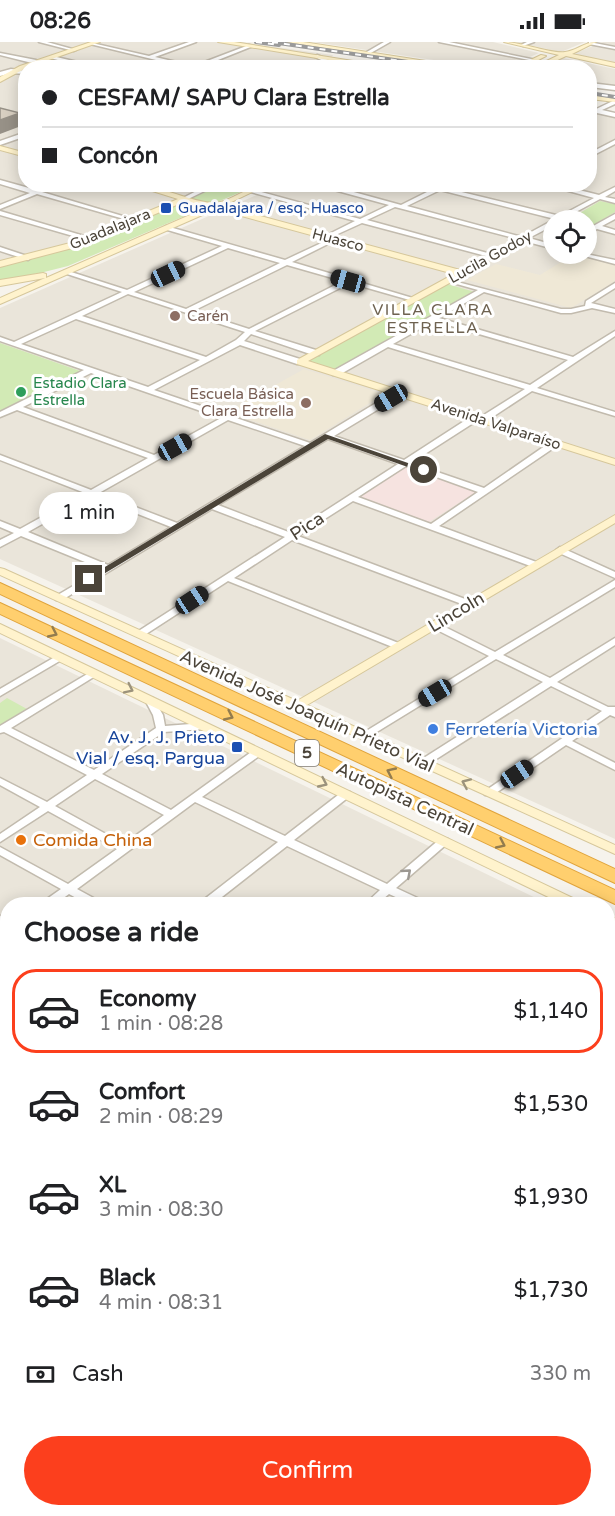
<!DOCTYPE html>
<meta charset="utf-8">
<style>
:root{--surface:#fff;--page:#f2f2f2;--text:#202124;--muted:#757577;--line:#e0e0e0;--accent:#fc3f1d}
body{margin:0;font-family:"Varela Round",sans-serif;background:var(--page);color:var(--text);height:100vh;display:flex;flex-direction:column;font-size:22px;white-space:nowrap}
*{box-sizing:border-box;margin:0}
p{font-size:20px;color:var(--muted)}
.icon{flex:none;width:33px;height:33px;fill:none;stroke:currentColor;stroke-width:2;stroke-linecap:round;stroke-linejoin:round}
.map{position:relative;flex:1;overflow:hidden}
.sheet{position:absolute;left:0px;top:855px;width:615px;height:620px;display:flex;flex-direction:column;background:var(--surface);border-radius:24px 24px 0 0;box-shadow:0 3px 15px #0003}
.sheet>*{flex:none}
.hud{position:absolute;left:18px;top:18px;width:579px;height:132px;border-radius:24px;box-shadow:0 3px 15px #0003;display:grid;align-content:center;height:132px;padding:0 24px;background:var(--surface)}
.tools{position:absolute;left:543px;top:168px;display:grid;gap:12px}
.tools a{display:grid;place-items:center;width:54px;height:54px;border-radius:50%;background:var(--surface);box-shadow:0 3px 15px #0003;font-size:30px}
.end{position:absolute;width:27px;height:27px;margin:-14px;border:8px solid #4b4439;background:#fff;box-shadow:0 0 0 3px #fff}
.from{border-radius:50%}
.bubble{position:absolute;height:42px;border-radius:21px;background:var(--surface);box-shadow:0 3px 15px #0003;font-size:20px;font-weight:600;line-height:42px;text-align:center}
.car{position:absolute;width:18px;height:36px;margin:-18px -9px;border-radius:8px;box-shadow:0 0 4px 2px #0007;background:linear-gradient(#222 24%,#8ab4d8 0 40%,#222 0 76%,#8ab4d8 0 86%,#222 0)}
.hud b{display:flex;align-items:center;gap:21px;height:57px;font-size:22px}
.hud b+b{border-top:2px solid var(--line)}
.hud i{width:15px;height:15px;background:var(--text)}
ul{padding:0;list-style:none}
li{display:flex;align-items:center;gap:18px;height:84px;margin:0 12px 9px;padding:0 12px;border:3px solid transparent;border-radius:24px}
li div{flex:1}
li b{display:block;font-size:22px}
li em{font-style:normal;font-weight:600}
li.active{border-color:var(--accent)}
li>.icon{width:54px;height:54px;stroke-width:1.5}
h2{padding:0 24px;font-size:27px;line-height:72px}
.pay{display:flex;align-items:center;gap:15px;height:66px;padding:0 24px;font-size:22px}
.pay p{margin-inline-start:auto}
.button{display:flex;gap:12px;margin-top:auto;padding:12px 24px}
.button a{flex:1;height:69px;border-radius:36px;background:var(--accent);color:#fff;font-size:24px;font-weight:600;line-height:69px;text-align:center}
.status{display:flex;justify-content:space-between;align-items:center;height:42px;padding:0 30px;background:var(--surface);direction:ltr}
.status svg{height:16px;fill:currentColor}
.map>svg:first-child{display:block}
</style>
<div class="status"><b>08:26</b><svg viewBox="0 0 49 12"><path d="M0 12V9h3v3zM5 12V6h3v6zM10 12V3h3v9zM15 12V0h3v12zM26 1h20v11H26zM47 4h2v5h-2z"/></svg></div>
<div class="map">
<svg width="615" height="1474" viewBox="0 0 615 1474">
<rect width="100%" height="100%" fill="#f6f3ec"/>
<path fill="#eae5da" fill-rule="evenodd" d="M0 0H240L333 13 329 19 347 25 26 26V142L222 143 66 208 0 225Z
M313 0H493L539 11 507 25 487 26Z
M515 0H585L561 10Z
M603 0H615V21L573 12Z
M564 16 615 27V44L590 40V26L543 25Z
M596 67 615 71V797L0 517V266L279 143 590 142V70ZM554 178H586V212H554Z
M0 596 548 862H8V1467H608V892L615 895V1474H0Z"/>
<path fill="#efe8d6" d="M574 212 615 223V239L571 266 467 238 496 222 540 233Z
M304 327 384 352 310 398 227 370Z"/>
<path fill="#f6e3e0" d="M405 425 476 450 429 480 358 455Z"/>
<path fill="#d2eab5" d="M222 143H257L68 224 40 231 0 238V225L66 208Z
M600 159 615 162V170L592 184 587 182 586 178H568Z
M447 242 475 250 335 328 307 318Z
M0 301 83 330 0 370Z
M7 656 27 667 0 683V661Z"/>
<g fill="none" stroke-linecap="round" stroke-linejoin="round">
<defs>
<path id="street" d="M39 0H47L76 8 74 9Z
M189 0H196L155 15 194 24 249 3 253 4 213 20 234 26C226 26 215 21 209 22 203 22 197 26 189 26L90 2 92 1 149 14Z
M384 0H390L369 12 365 11Z
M439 0H449L536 18 534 19Z
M527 0H534L523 4 521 3Z
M589 0 615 5V7L589 2Z
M0 11 36 18 39 20 36 22 0 13Z
M317 13 345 25V26H338L315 15Z
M52 14 99 25V26H89L50 16Z
M11 27 26 29V32L11 31 0 34V30Z
M590 41 615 44V48L590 45Z
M615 58V62L602 68 615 71V75L597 71 590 73V70Z
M26 90V94L0 103V99Z
M615 98V102L590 115V111Z
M0 138 36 148 51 142H60L42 150 136 178 131 179 37 152 0 167V163L30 151 0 142Z
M210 142H219L186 158 181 157Z
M312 142H324L344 148 354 142H363L350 149 401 163 437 145 445 142 447 144 445 146 560 174 594 156 543 142H555L599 153 615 145V149L605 155 615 157V161L600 157 561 178H554V183L529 196 554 203V207L524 199 461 233 458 231 459 230 486 214 362 181 329 196H325V194L355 179 247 149 250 147 360 177 389 163ZM440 148 555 177 522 195 407 164ZM395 165 399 166 518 197 491 212 367 178Z
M0 169 91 196 92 197 87 198 0 173Z
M615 172V177L602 184 615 188V192L597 187 586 193V188Z
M166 184 285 218 332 196H336V198L292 220 416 257 413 259 350 241 255 289 319 309V313H313L251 292 244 299 303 318V322H297L240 303 154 348 310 401 396 349H402V353L334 394 404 418 472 374H478V378L411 421 484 446 552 399H558V403L439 484 539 521V525H533L353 459 298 494 473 560 475 562 473 564H467L292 498 234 536 401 602 403 604 401 606H395L228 539 143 594H137L135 592 137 590 285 495 212 467 62 558H56L54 556 56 554 102 527 21 494 0 505V498L14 491 0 485V479L20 487 85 451 0 418V413L91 448 148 416 17 368 0 375V370L84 328 0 299V295L14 300 122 250 64 231V229H68L127 248 222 204 164 187 163 186ZM228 206 280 221 186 267 134 250ZM287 223 343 239 249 287 193 269ZM128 252 245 290 236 298 206 315 82 274ZM76 277 200 318 148 345 21 302ZM91 331 221 376 154 413 23 365ZM228 378 305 404 177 481 99 451ZM328 397 398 422 291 491 218 463ZM406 424 478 450 431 482 358 455ZM92 454 171 485 108 523 28 490Z
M0 205 30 215 31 216 28 218 0 209Z
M577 212H586L615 218V222Z
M446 237 561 267H571L585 264 586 259 615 241V246L591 261 615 267V271L592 266 571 271H561L484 250 439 276 573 315 615 289V294L537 346 615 370V374L532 349 485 380H479V376L525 347 388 305 339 333H333V329L478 248 446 239ZM434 279 568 318 530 343 393 302Z
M560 505 615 530V536L557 510 556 508Z
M615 538V545L503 613 550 636 615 596V603L557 640 608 665H615V675L610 673 572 699 615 721V728L566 703 493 753H485L484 751 485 749 602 669 551 644 427 723H419L418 721 419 719 543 640 496 617 367 696 363 697 358 694 489 614 431 585 429 583 431 581H437L495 610Z
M60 612 63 613 65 615 63 617 0 654V647Z
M94 628 99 631 97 633 11 686 94 728 156 686 153 673 145 658 147 656H153L163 673 165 684 204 681 209 684 204 687 164 690 102 732 171 768 254 708H262L263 710 262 712 202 755 285 794 342 750H350L351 752 350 754 294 798 387 842 440 797H448L449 799 448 801 396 846 424 859 425 862H411L389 852 377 862H365L380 848 287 804 213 862H201L202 859 278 800 195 760 77 847 99 859 100 862H87L69 852 55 862H43L44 859 61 847 0 813V805L68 842 117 807 48 769 0 800V792L40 765 0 743V736L47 760 87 733 4 690 0 691V684ZM95 737 164 773 124 802 55 764Z
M0 874 8 877V886L0 883Z
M8 888V898L0 901V892Z
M608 948 615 951V960L608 957Z
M8 1014V1025L0 1029V1017Z
M608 1133 615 1136V1147L608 1144Z
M8 1171V1185L0 1189V1175Z
M615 1245V1263L608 1267C607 1258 605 1248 615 1245Z
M0 1247 8 1250V1264L0 1260Z
M608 1378 615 1381V1396L608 1393Z
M445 1467H462L458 1474H441Z"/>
<path id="secondary" d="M91 0H100L26 26 0 40V35L20 24Z
M218 0H234L397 26H378Z
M287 0H303L471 26H451Z
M504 0C522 0 552 12 565 10 576 9 584 0 596 0L572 12 615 21V25L566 14 541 26H532L559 13Z
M541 13 546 14 523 26H514Z
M590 53 615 56V60L590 57Z
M0 104 26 111V115L0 108Z
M130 142C158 142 184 158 212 161 226 163 250 142 269 142L223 164 464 229V233L308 319 615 417V423L297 322V318L454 232 216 167 0 262V256L45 236 0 244V238L43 231 46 232V236L208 165 186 159 80 204 0 225V219L74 200 178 157Z
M615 473V481L307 663 615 803V812L0 533V526L4 527 297 659Z
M0 582 579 859 581 862H563L0 591Z
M608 874 615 876V888L608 885Z"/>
<path id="highway" d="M0 541 615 827V841L0 552Z
M0 561 615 848V862L0 572Z"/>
</defs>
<use href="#street" stroke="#c2bbae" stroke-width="3"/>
<use href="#secondary" stroke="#d6c79b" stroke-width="2"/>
<use href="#highway" stroke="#e0a43c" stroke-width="2"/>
<use href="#street" fill="#fff" fill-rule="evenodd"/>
<use href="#secondary" fill="#fff3cd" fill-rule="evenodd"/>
<use href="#highway" fill="#ffcf6e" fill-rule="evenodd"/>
<defs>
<path id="rail" d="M256 0 279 3
M272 0 449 26
M590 51 615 55"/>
</defs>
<use href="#rail" stroke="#9a9a9a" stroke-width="4"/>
<use href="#rail" stroke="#fff" stroke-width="2" stroke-dasharray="6" stroke-linecap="butt"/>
</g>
<path fill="#979187" d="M20 71 21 84 0 92V78Z"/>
<path fill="#d8cfc1" stroke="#979187" stroke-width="1.5" d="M0 66 20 71 0 78Z"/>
<defs><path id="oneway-chevron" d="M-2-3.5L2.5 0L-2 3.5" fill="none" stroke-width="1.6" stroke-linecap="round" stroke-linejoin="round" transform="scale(1.5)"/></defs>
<g stroke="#937c4e">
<use href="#oneway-chevron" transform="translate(53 591) rotate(25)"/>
<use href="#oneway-chevron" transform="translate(229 674) rotate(25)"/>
<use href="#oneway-chevron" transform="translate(391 730) rotate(-155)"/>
<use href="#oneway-chevron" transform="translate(501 802) rotate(25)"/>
</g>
<g stroke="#9c937c">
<use href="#oneway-chevron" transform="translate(129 647) rotate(26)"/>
<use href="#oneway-chevron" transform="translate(323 741) rotate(25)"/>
<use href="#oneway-chevron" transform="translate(466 741) rotate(-156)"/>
</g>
<use stroke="#9c9892" href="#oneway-chevron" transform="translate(407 831) rotate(-41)"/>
<path fill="#4b4439" d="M325 392 428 428 422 430 328 397 92 539 85 537Z"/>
<g fill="#1a4fb4" stroke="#fff" stroke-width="2">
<rect x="160" y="160" width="12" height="12" rx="3"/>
<rect x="231" y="699" width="12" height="12" rx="3"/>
</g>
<g fill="#8d6e63" stroke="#fff" stroke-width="2">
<circle cx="175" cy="274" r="6"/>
<circle cx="306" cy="361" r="6"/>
</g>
<circle fill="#2e9e5b" stroke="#fff" stroke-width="2" cx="21" cy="350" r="6"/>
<circle fill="#3f7fe0" stroke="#fff" stroke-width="2" cx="433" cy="687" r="6"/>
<circle fill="#e8710a" stroke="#fff" stroke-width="2" cx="21" cy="798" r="6"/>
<g text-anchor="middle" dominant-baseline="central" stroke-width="6" stroke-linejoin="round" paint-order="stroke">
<g font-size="15" fill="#164399" stroke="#fff" text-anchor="start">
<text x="178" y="166">Guadalajara / esq. Huasco</text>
</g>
<g font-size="15" fill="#4b4439" stroke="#fff">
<text transform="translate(110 187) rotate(-22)">Guadalajara</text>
<text transform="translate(338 198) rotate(15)">Huasco</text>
<text transform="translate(490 215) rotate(-29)">Lucila Godoy</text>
<text transform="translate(496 382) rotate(18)">Avenida Valparaíso</text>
</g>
<g font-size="15" fill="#785e54" stroke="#fff" text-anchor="start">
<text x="187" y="274">Carén</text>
<text x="294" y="352" text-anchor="end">Escuela Básica<tspan x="294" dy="17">Clara Estrella</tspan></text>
</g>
<g font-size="15" fill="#27864d" stroke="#fff" text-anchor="start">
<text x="33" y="341">Estadio Clara<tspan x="33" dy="17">Estrella</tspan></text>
</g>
<g font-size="16" letter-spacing="1.5" fill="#6e6250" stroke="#fff">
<text x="433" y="268">VILLA CLARA<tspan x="433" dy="18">ESTRELLA</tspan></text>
</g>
<rect fill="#fff" stroke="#817c74" stroke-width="1.5" x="295" y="698" width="24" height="26" rx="4.5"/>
<g font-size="16" font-weight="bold" fill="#4b4439">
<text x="307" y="711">5</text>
</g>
<g font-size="18" fill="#4b4439" stroke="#fff">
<text transform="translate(307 484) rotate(-33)">Pica</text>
<text transform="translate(456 570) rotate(-31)">Lincoln</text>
<text transform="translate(307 669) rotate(24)">Avenida José Joaquín Prieto Vial</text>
<text transform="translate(405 757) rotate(25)">Autopista Central</text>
</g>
<g font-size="18" fill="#366cbe" stroke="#fff" text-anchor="start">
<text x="445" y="687">Ferretería Victoria</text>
</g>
<g font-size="18" fill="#164399" stroke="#fff" text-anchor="end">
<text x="225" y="695">Av. J. J. Prieto<tspan x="225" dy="21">Vial / esq. Pargua</tspan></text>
</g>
<g font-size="18" fill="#c56008" stroke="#fff" text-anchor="start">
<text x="33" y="798">Comida China</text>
</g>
</g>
</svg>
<div class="tools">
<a><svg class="icon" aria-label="locate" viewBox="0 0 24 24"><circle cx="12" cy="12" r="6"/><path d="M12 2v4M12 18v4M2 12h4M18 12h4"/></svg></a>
</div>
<i class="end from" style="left:424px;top:428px"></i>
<i class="end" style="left:89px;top:537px"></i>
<div class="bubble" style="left:39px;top:450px;width:99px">1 min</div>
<i class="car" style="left:168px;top:232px;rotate:65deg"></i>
<i class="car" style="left:348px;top:239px;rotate:286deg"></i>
<i class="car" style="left:391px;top:356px;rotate:239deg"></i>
<i class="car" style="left:175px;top:405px;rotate:61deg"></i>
<i class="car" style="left:192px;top:558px;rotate:57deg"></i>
<i class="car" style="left:435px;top:651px;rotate:239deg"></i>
<i class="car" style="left:517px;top:732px;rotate:56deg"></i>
<div class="hud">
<b><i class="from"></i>CESFAM/ SAPU Clara Estrella</b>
<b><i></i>Concón</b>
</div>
<section class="sheet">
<h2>Choose a ride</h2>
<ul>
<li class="active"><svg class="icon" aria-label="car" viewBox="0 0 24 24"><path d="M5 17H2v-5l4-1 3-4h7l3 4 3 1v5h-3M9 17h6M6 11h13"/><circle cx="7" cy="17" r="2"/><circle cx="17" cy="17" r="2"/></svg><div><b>Economy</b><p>1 min · 08:28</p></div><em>$1,140</em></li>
<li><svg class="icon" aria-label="car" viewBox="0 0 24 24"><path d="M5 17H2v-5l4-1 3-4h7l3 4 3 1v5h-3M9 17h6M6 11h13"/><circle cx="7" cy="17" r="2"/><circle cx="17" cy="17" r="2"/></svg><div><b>Comfort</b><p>2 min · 08:29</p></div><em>$1,530</em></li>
<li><svg class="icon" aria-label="car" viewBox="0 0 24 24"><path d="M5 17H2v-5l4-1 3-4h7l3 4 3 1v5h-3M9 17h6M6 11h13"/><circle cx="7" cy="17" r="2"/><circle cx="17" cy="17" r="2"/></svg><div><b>XL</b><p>3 min · 08:30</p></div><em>$1,930</em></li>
<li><svg class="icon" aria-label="car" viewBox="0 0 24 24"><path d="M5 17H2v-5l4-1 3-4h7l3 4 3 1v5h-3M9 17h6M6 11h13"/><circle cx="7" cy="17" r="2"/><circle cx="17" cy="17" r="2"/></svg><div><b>Black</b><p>4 min · 08:31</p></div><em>$1,730</em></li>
</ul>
<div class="pay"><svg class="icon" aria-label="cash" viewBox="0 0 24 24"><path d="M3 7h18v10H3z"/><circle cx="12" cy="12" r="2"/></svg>Cash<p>330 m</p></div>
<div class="button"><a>Confirm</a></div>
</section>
</div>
